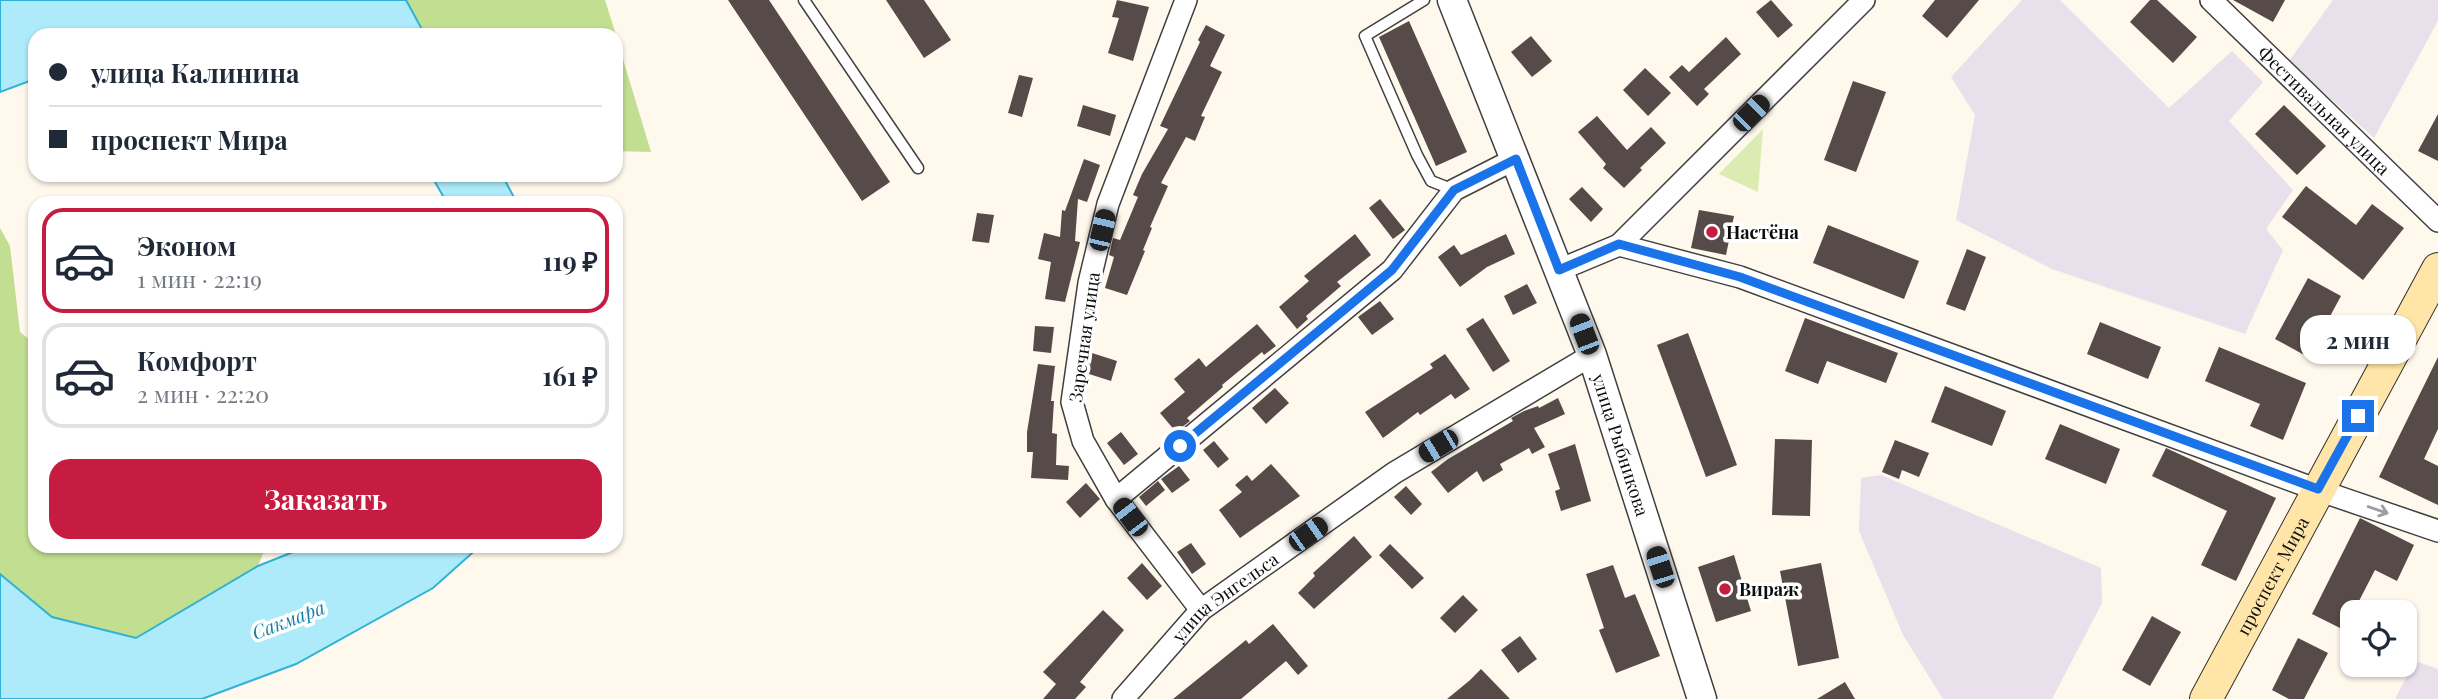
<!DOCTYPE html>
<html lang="ru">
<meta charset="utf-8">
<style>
:root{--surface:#fff;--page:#f2f2f3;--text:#1f2937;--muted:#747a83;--line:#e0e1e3;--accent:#c61c42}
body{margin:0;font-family:"Playfair Display",serif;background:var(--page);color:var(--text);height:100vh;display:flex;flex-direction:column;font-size:26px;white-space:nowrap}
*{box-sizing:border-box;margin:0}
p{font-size:23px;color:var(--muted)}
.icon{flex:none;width:38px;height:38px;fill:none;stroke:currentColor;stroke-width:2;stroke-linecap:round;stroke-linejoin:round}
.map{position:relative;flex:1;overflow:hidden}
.details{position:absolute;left:28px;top:196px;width:595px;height:357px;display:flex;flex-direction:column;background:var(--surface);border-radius:21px;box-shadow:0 2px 5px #0004}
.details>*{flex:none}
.hud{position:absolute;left:28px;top:28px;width:595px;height:154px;border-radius:21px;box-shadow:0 2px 5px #0004;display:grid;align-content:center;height:154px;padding:0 21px;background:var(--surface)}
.fabs{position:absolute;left:2340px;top:600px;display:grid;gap:14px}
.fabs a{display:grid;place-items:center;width:77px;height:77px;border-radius:14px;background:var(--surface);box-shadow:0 2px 5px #0004;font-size:35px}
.end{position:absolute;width:32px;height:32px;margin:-16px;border:9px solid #1a73e8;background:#fff;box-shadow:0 0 0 4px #fff}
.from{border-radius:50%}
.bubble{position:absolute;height:49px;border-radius:21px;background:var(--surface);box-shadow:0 2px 5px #0004;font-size:23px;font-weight:700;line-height:49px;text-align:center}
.car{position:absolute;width:21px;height:42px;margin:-21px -10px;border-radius:9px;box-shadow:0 0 5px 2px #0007;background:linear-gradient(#222 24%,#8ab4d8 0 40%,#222 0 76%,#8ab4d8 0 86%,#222 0)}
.hud b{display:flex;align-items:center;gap:24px;height:66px;font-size:26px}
.hud b+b{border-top:2px solid var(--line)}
.hud i{width:18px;height:18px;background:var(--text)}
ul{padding:12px 0 0;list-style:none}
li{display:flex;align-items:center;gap:21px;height:105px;margin:0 14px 10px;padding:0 7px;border:4px solid var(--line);border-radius:21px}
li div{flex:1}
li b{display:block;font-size:26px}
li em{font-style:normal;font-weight:700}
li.current{border-color:var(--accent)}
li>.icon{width:63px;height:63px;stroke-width:1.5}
.primary-button{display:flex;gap:14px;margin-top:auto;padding:14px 21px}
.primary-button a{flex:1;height:80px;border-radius:21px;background:var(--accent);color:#fff;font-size:28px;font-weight:700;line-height:80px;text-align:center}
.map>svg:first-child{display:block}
</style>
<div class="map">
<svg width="2438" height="699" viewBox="0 0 2438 699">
<rect width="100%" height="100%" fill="#fff8ec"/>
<path fill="#e9e0ec" d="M2022 0H2060L2169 108 2232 51 2263 82 2229 121 2293 190 2266 229 2283 250 2245 334 2052 269 1956 220 1975 115 1951 77Z
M2333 0H2438V21L2374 138 2289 61Z
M1881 475 2101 568 2102 603 2052 699H1943L1903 635 1859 531 1861 478Z
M2415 661 2438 669V699H2395Z"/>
<path fill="#dbecb3" d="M1763 129 1758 192 1719 174Z"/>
<path fill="#c2de91" d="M406 0H605L616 35H425Z
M616 36 651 152 616 151Z
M0 228 10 246 20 332 35 344V546H266L258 566 136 638 52 617 0 574Z"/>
<path fill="#adebfa" stroke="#2fb2d6" stroke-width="2" d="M0 0H406L425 35H216L208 32 189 35H35V79L0 92Z
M431 175H502L517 203H447Z
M308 546H480L433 588 296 664 202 699H0V574L52 617 136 638 258 566Z"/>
<path fill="#564b48" d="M728 0H769L890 182 862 201Z
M886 0H924L951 40 924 58Z
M1117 0 1149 7 1133 61 1108 53 1119 18 1112 17Z
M1771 0 1793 25 1778 38 1756 12Z
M1935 0H1979L1947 38 1922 16Z
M2150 0H2157L2197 37 2173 63 2130 22Z
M2233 0H2285L2273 22Z
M1409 21 1467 152 1436 166 1379 37Z
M1206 25 1225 35 1210 66 1222 72 1201 116 1205 117 1195 141 1186 137 1161 183 1168 186 1150 227 1152 228 1143 250 1145 251 1127 295 1105 288 1114 257 1109 255 1113 238 1120 240 1138 197 1133 195 1142 174 1168 129 1160 126 1200 42 1198 40Z
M1531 36 1552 61 1532 77 1511 52Z
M1726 37 1741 54 1704 89 1709 94 1697 106 1669 77 1682 65 1689 72Z
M1645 68 1671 93 1648 116 1623 90Z
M1019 75 1033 78 1022 117 1008 113Z
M1853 81 1886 92 1856 172 1824 160Z
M1083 105 1116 115 1110 136 1077 126Z
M2284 105 2326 146 2297 175 2255 134Z
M2438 114V161L2418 151Z
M1597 116 1627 150 1651 127 1666 143 1640 168 1642 170 1624 188 1603 168 1606 164 1578 132Z
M1084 159 1100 165 1087 202 1078 199 1075 241 1080 242 1065 302 1045 299 1051 262 1038 259 1044 233 1060 237 1062 210 1065 211Z
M2306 186 2356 225 2372 204 2404 228 2363 280 2282 217Z
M1582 187 1603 209 1591 222 1569 199Z
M1380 199 1405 230 1393 239 1369 208Z
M1699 210 1734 216 1726 255 1691 248Z
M977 213 994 215 989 243 972 241Z
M1828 225 1919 261 1904 299 1813 263Z
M1355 234 1371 255 1337 282 1341 286 1306 316 1308 319 1297 329 1279 307 1309 281 1304 276Z
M1506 234 1515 254 1487 267 1460 287 1438 257 1454 245 1461 255Z
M1967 249 1986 257 1965 311 1946 304Z
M2308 278 2341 296 2308 357 2275 339Z
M1527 284 1537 303 1513 315 1504 296Z
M1380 301 1394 319 1372 335 1358 317Z
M1483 318 1510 361 1493 372 1466 329Z
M1805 318 1898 353 1886 383 1827 361 1818 384 1785 371Z
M2100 322 2161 347 2148 379 2087 354Z
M1257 324 1276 346 1264 355 1262 352 1222 385 1223 387 1187 418 1190 421 1176 432 1160 413 1185 392 1174 379 1199 358 1206 367Z
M1035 326 1054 327 1051 353 1033 351Z
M1688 333 1737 465 1706 477 1657 345Z
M2219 347 2306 383 2283 440 2250 426 2260 404 2205 381Z
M1092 353 1117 361 1111 381 1089 374Z
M1445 354 1470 389 1455 399 1451 394 1420 415 1418 412 1383 438 1365 412 1433 368 1430 364Z
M2438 357V429L2424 459 2438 466V505L2379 477Z
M1038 364 1055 366 1051 401H1054L1052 433 1057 434 1056 465 1069 466 1068 480 1031 478 1033 452H1027V432Z
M1945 386 2006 411 1992 446 1931 422Z
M1275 388 1289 403 1266 424 1252 408Z
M1558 398 1565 414 1534 428 1545 447 1532 454 1529 448 1500 464 1503 470 1483 482 1477 471 1448 493 1431 472 1448 459 1513 421 1511 418 1524 411 1538 406 1539 408Z
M2060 424 2120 449 2106 484 2045 459Z
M1121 432 1138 454 1124 465 1107 443Z
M1775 439 1812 440 1810 516 1772 515Z
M1895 440 1929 453 1919 477 1902 470 1899 479 1882 472Z
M1214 441 1229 459 1218 468 1203 450Z
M1575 444 1591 501 1561 511 1555 491 1560 489 1548 454Z
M2166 448 2276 498 2236 581 2201 565 2227 511 2152 476Z
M1271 464 1300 496 1240 538 1219 510 1242 492 1235 485 1247 475 1252 481Z
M1179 466 1190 480 1172 493 1161 479Z
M1158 481 1165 490 1146 506 1139 497Z
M1086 483 1100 499 1080 518 1066 502Z
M1406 486 1422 504 1411 515 1394 497Z
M2360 518 2414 545 2397 581 2375 570 2344 630 2312 614Z
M1354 536 1372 557 1314 609 1298 593 1315 576 1313 573Z
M1191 543 1206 564 1192 574 1177 552Z
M1390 544 1424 578 1412 589 1379 555Z
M1734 555 1751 611 1716 622 1698 567Z
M1142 563 1162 586 1147 600 1127 578Z
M1821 563 1839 658 1798 666 1780 571Z
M1613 565 1625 598 1635 594 1660 656 1616 673 1599 630 1604 628 1586 574Z
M1463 595 1478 610 1455 633 1440 618Z
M1103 610 1124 630 1080 682 1086 687 1075 699H1043L1056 684 1043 672Z
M2152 616 2181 632 2150 686 2122 670Z
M1273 624 1308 666 1298 675 1286 661 1241 699H1173L1246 640 1249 644Z
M1520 636 1537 659 1518 673 1501 650Z
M2298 638 2328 653 2304 699H2289L2272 690Z
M1481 669 1510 699H1447L1469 681Z
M1845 682 1855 699H1817Z"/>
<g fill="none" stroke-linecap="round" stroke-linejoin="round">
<defs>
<path id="service" d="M804 0 918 168
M1424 0 1365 36 1417 155 1431 181 1454 190"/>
<g id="minor">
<path d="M1186 0 1108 204 1089 283 1072 402 1083 441 1116 499 1201 610"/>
<path id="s1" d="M2211 0 2438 221"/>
<path d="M1619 245 1864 0"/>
<path d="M1559 270 1619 245 1740 277 2318 490 2438 531"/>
<path d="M1116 499 1392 270 1454 190 1515 159"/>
<path id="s2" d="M1123 699 1201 610 1394 473 1592 355"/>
</g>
<g id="tertiary">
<path id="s3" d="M1452 0 1592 355 1702 699"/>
</g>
<g id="secondary">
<path id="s4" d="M2206 699 2438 269"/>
</g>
</defs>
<use href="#service" stroke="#404040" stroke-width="13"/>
<use href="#minor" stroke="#404040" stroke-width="24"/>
<use href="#tertiary" stroke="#404040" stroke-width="31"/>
<use href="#secondary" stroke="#2f2f2f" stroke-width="34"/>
<use href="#service" stroke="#fff" stroke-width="10"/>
<use href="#minor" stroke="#fff" stroke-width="21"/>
<use href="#tertiary" stroke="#fff" stroke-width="28"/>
<use href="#secondary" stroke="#ffe5a7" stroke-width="32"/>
</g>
<defs><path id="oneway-shaft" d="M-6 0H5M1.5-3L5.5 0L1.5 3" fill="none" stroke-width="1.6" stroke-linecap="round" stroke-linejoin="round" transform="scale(1.75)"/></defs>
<use stroke="#9e9e9e" href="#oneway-shaft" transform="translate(2378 510) rotate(19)"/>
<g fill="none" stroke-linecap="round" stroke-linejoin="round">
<path stroke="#1a73e8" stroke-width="9" d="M1180 446 1392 270 1454 190 1516 159 1559 270 1619 244 1740 277 2318 489 2358 416"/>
</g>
<g fill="#c61c42" stroke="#fff" stroke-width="2.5">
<circle cx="1712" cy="232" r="7"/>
<circle cx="1725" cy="589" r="7"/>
</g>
<g text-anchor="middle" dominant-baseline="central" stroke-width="7" stroke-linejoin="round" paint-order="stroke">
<g font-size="18" fill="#0d0d0d" stroke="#fff">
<text stroke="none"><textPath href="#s1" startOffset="158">Фестивальная улица</textPath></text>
<text transform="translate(1084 337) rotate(-82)">Заречная улица</text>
<text stroke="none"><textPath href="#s3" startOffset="476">улица Рыбникова</textPath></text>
<text stroke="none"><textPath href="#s4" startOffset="140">проспект Мира</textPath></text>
<text stroke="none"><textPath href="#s2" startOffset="145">улица Энгельса</textPath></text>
</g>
<g font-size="18" font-weight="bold" fill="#0d0d0d" stroke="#fff" text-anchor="start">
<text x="1726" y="232">Настёна</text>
<text x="1739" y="589">Вираж</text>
</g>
<g font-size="19" font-style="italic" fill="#0e7fa6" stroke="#fff">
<text transform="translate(288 619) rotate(-21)">Сакмара</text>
</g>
</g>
</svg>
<div class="fabs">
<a><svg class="icon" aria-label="locate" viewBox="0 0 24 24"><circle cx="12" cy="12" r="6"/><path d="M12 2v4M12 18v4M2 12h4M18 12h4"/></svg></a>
</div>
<i class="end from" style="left:1180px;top:446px"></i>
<i class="end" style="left:2358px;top:416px"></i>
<div class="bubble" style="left:2300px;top:315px;width:116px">2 мин</div>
<i class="car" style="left:1751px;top:113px;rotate:45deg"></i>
<i class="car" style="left:1102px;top:230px;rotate:13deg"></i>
<i class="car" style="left:1584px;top:334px;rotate:339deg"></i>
<i class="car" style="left:1438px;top:446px;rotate:239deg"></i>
<i class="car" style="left:1130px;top:517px;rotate:323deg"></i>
<i class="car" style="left:1308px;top:534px;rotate:55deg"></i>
<i class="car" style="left:1660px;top:567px;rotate:342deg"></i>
<div class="hud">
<b><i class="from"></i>улица Калинина</b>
<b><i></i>проспект Мира</b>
</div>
<section class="details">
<ul>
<li class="current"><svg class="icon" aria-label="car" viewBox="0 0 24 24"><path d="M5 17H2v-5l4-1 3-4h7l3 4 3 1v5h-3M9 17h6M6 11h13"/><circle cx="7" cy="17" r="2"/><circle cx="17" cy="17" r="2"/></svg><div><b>Эконом</b><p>1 мин · 22:19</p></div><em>119 ₽</em></li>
<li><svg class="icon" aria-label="car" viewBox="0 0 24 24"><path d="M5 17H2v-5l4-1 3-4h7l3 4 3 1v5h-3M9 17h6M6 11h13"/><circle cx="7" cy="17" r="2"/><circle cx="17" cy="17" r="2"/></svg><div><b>Комфорт</b><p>2 мин · 22:20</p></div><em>161 ₽</em></li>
</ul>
<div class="primary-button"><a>Заказать</a></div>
</section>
</div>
